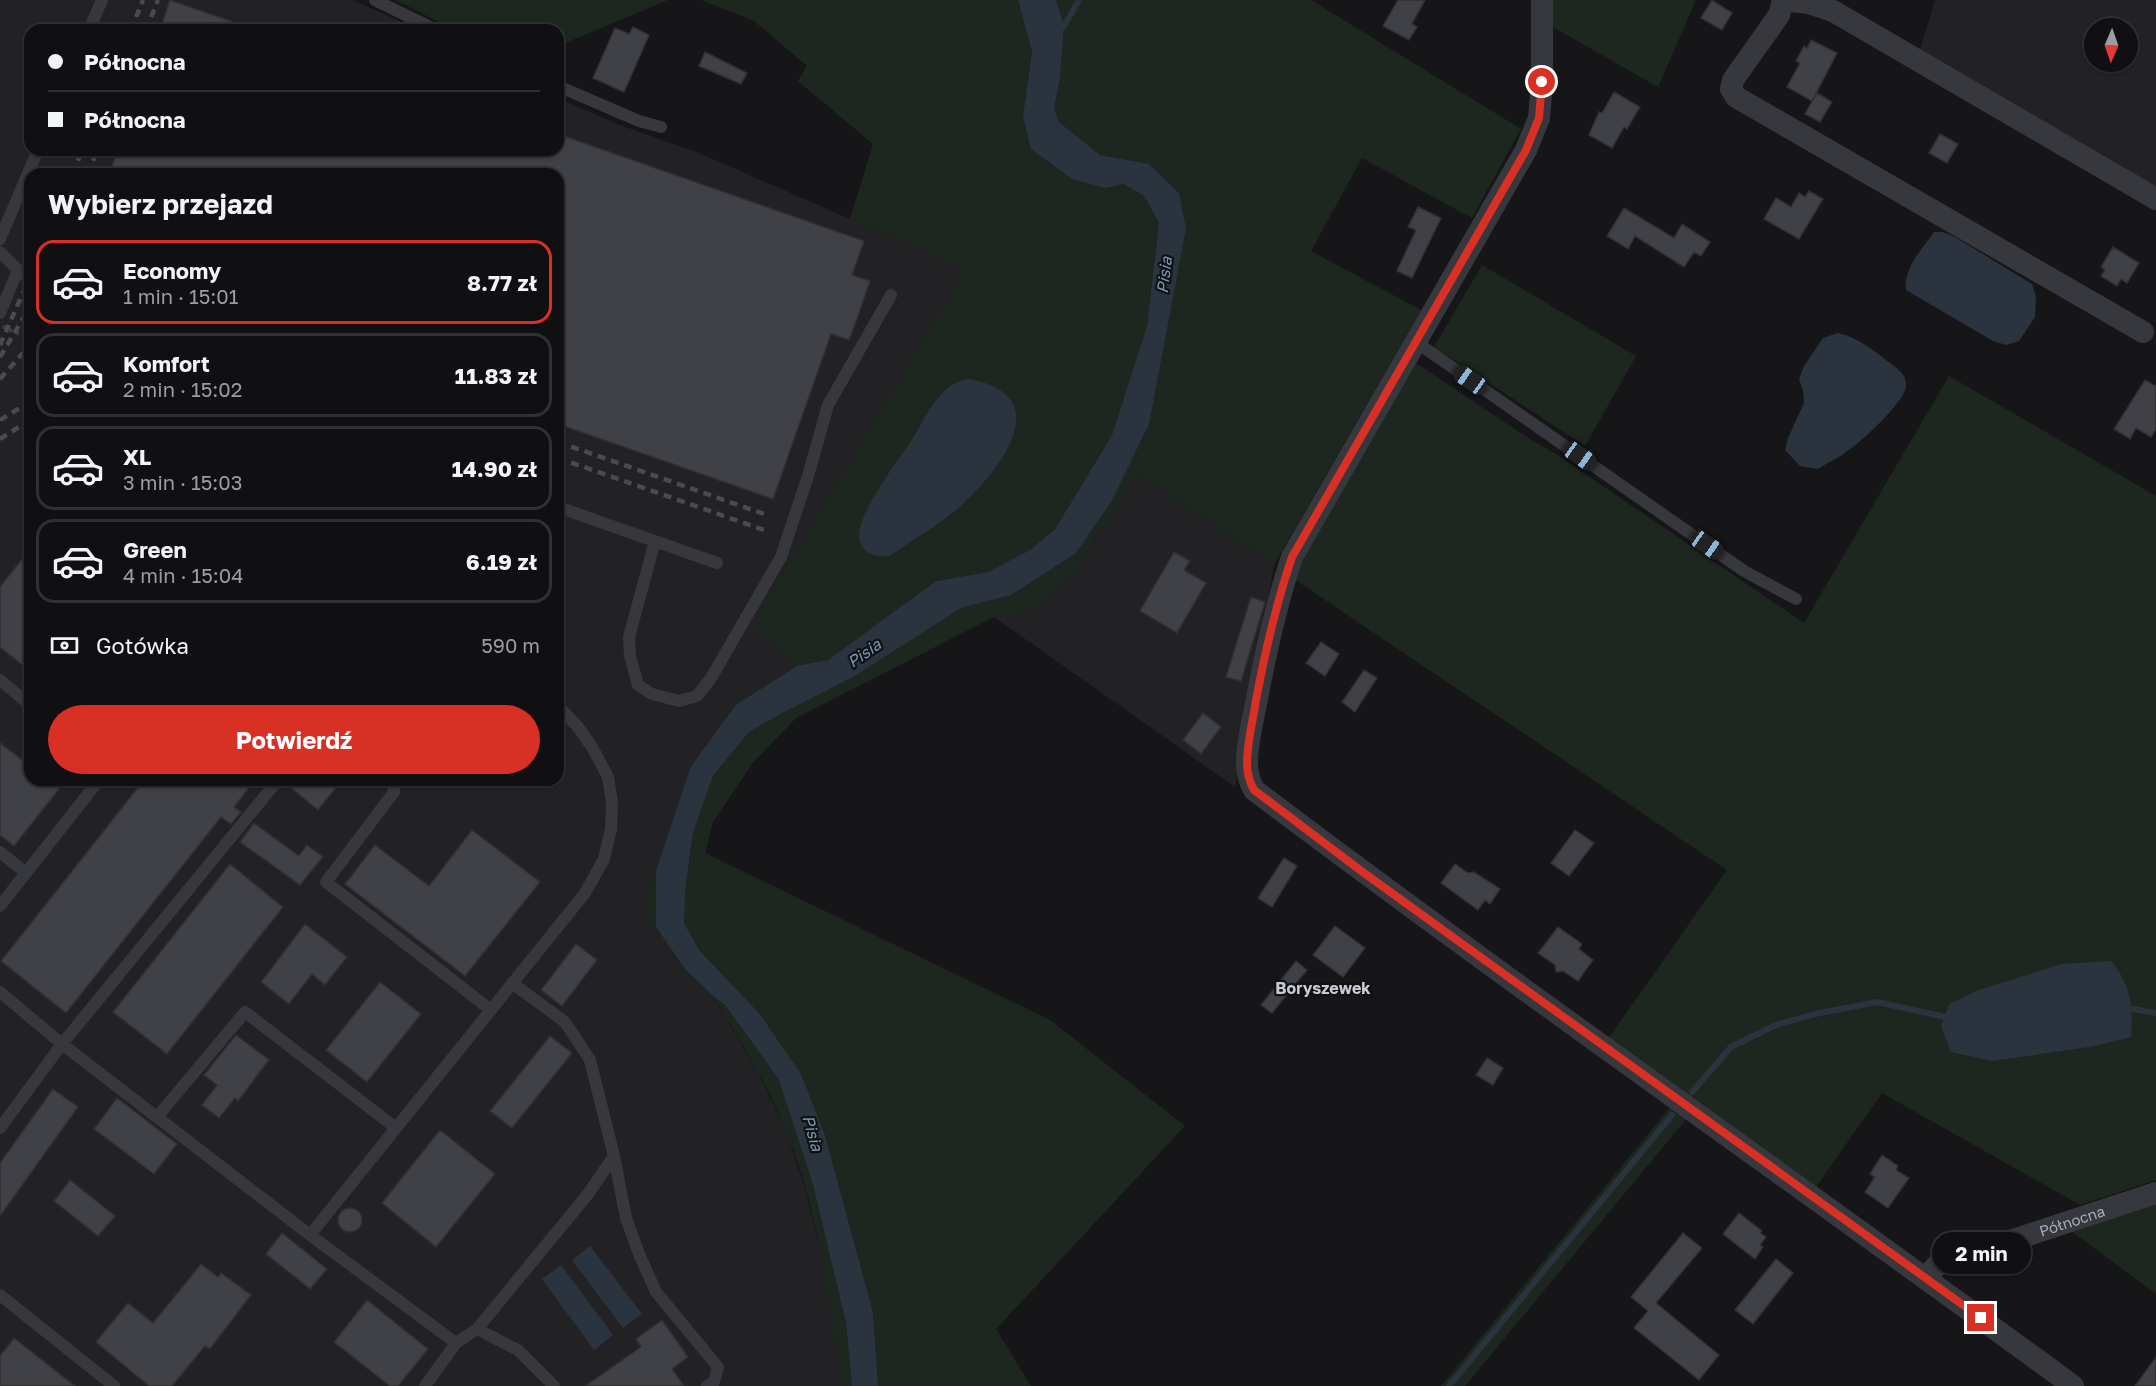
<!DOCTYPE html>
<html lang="pl">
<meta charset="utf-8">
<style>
:root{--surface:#101012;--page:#1e1e20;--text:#f1f3f6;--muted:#9c9d9f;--line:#303032;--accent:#d93025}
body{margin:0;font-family:"Golos Text",sans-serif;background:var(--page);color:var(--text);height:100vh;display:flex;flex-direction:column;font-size:22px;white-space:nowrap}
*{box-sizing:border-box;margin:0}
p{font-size:20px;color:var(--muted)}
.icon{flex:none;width:33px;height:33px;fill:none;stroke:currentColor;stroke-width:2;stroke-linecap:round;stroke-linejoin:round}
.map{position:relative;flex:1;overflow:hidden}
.drawer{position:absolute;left:24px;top:168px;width:540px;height:618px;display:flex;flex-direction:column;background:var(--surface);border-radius:18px;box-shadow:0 2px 4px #0004,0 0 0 2px var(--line)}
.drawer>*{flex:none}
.hud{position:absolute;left:24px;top:24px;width:540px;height:132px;border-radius:18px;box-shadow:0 2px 4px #0004,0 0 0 2px var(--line);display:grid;align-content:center;height:132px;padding:0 24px;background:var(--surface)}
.needle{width:39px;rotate:182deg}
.tools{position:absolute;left:2084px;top:18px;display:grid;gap:12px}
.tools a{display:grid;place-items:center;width:54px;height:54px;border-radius:50%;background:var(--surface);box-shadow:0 2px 4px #0004,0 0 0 2px var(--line);font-size:30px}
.end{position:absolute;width:27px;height:27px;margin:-14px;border:8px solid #d93025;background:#fff;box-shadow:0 0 0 3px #fff}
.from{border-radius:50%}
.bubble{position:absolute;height:42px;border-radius:21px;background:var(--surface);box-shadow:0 2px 4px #0004,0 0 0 2px var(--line);font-size:20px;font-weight:700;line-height:42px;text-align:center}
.car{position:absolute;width:18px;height:36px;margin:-18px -9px;border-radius:8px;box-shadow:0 0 4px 2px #0007;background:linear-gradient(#222 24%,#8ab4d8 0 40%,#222 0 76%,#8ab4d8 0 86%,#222 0)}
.hud b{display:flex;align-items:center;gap:21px;height:57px;font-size:22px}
.hud b+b{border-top:2px solid var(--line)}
.hud i{width:15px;height:15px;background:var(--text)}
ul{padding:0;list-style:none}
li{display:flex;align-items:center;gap:18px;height:84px;margin:0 12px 9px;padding:0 12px;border:3px solid var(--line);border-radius:18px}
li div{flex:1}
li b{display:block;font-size:22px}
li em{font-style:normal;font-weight:700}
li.active{border-color:var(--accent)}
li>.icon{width:54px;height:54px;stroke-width:1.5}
h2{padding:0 24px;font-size:27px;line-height:72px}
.pay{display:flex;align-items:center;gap:15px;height:66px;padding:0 24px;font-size:22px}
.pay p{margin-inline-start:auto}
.primary-button{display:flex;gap:12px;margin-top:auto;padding:12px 24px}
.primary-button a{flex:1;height:69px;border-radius:36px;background:var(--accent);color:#fff;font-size:24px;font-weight:700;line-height:69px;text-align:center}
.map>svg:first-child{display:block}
</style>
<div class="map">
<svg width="2156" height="1386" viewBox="0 0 2156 1386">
<rect width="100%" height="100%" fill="#161618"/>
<path fill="#222225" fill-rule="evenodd" d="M0 0H353L419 30H30V150H558V98L617 124 699 153 967 270 753 625 797 666 736 706 691 766 686 970 714 997 757 1071 786 1130 805 1189 826 1271 841 1386H0ZM30 174H558V780H30Z
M1935 0H2156V190L1920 50ZM2094 28H2127V62H2094Z
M1137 474 1274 565 1235 787 994 617 1033 609 1072 575Z"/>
<path fill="#1e271f" d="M395 0H668L558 46V30H455Z
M701 0H1018L1032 52 1023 116 1105 188 1124 184 1144 196 1159 223 1147 326 1112 435 1055 529 1030 550 988 572 936 581 828 660 799 668 752 626 966 270 850 219 873 144 798 81 807 66 754 21Z
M1056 0H1311L1521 129 1472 218 1362 158 1311 251 1421 310 1274 565 1137 474 1072 575 1033 610 994 617 796 718 752 764 713 822 705 853 1050 1020 1185 1126 996 1329 1031 1386H878L873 1312 825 1135 801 1074 760 1014 700 951 684 923 685 892 693 833 713 776 749 732 961 608 1011 595 1075 554 1186 228 1179 193 1149 164 1100 155 1059 122 1054 108 1060 78 1064 26Z
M1553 0H1696L1658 87 1553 27Z
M1482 265 1636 356 1585 446 1434 347Z
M1413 361 1522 434 1556 454 1804 623 1949 376 2156 496V1180L2080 1205 1882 1093 1816 1187 1608 1039 1727 870 1291 577Z
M656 871V927L643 908Z
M714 997 725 1005 779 1080 813 1185 846 1323 852 1386H841C829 1299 819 1212 786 1131 767 1084 740 1040 714 997Z
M1672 1105 1687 1118 1465 1386H1441Z
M2156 1203V1294L2071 1231Z"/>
<path fill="#2b343e" d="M1018 0H1056L1064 26 1060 78 1054 108 1059 122 1100 155 1149 164 1179 193 1186 228 1149 424 1111 502 1075 554 1011 595 961 608 853 677 782 713 749 732 713 776 693 833 685 892 684 923 700 951 760 1014 801 1074 825 1135 873 1312 878 1386H852L846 1323 813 1185 779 1080 725 1005 714 997 686 970 656 927V871L691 766 736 705 797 666 828 660 936 581 988 572 1030 550 1055 529 1112 435 1147 326 1159 223 1144 196 1124 184 1105 188 1072 179 1031 149 1023 116 1032 52Z
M1934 232H1943L1955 237 2032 284 2036 297 2035 317 2019 341 2006 345 1993 341 1906 290C1903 269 1922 249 1934 232Z
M1838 333C1856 337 1871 348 1886 360 1894 366 1906 373 1906 384 1908 400 1860 443 1846 452 1837 459 1827 463 1818 469L1800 466 1785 450 1788 438 1804 403 1803 390 1799 379 1804 366 1823 338Z
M969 379C1062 396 996 475 956 510 936 527 912 540 891 555 872 560 855 549 860 529 865 503 896 464 911 441 920 427 928 410 938 398 946 388 957 380 969 379Z
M2111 961C2132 987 2133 1006 2131 1037L2095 1046 1992 1061 1951 1052 1941 1027 1949 1004 1979 990 2062 964Z
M590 1246 642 1314 623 1328 572 1260Z
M561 1265 613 1335 594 1350 542 1279Z"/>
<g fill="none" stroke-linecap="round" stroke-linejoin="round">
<path stroke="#2b343e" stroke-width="6" d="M1056 27 1064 26 1079 0
M2133 1009 2156 1013
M1692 1092 1731 1047 1776 1025 1815 1014 1877 1002 1945 1017
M1449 1386 1672 1115"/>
</g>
<path fill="#404146" stroke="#303035" stroke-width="1.5" d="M170 0 250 28V30H160Z
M1398 0H1425L1412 24 1417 27 1409 40 1383 26Z
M1712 0 1732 13 1722 30 1701 18Z
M633 27 649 35 624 92 593 78 615 28 629 34Z
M1811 40 1837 53 1812 101 1787 87 1800 63 1796 61 1804 46 1807 48Z
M705 52 747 73 741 84 699 66Z
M1614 92 1640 107 1627 129 1624 127 1612 148 1589 135 1599 112 1602 113Z
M1817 93 1832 102 1820 122 1805 114Z
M558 134 864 241 852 275 870 281 858 316 849 340 831 334 773 499 558 424V174H109L118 150H558Z
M1940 134 1958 144 1947 163 1929 153Z
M1809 191 1823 199 1799 239 1764 219 1776 198 1791 207 1799 193 1805 197Z
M1418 207 1441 218 1412 278 1397 271 1416 230 1408 227Z
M1624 208 1674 238 1682 224 1710 242 1701 256 1694 252 1684 267 1635 236 1628 249 1607 236Z
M2113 247 2139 263 2127 283 2121 279 2117 286 2101 276 2105 270 2101 267Z
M2145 380 2156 386V429L2151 437 2136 428 2130 439 2114 429Z
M30 549V671L0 647V587Z
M1174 552 1190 561 1184 570 1206 583 1177 633 1140 611Z
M1251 597 1265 602 1241 681 1226 677Z
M1321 642 1339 654 1325 676 1306 663Z
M1364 670 1377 678 1355 712 1342 702Z
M1203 713 1221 727 1201 754 1183 740Z
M0 743 30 766V780H48L59 789 14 846 0 835Z
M144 780H255L234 807 241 812 231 824 221 817 66 1013 1 961Z
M298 780H342L318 810 291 788Z
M254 823 299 856 307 845 323 857 300 885 240 842Z
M472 830 540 882 465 976 345 884 375 845 429 886Z
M1575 830 1594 843 1569 876 1551 863Z
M1284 858 1297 866 1272 907 1258 898Z
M230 864 283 907 167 1054 113 1012Z
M1455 864 1468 873 1474 872 1500 889 1490 904 1485 900 1478 910 1441 883Z
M305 924 347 957 325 985 312 974 289 1004 261 982Z
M1335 926 1365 948 1343 977 1313 955Z
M1558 927 1582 944 1579 949 1593 960 1578 981 1563 971 1556 972 1555 965 1538 953Z
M576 944 597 960 562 1006 541 990Z
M1296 961 1307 970 1272 1013 1261 1005Z
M380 982 421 1014 367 1082 326 1050Z
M236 1035 269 1060 238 1101 235 1098 219 1118 202 1105 217 1085 204 1075Z
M550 1036 572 1053 512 1128 490 1111Z
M1487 1058 1503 1068 1493 1085 1476 1075Z
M53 1089 78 1107 0 1216V1163Z
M117 1098 177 1144 154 1174 94 1129Z
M440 1130 495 1174 436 1247 382 1203Z
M1882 1155 1898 1166 1896 1170 1909 1178 1888 1208 1865 1192 1875 1177 1870 1174Z
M70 1180 115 1216 98 1236 54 1201Z
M338 1220a12 12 0 1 1 24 0a12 12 0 1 1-24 0Z
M1739 1213 1762 1231 1760 1233 1766 1237 1760 1245 1763 1247 1755 1259 1723 1234Z
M282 1233 327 1269 310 1289 266 1254Z
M1683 1233 1702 1248 1656 1303 1719 1355 1699 1380 1634 1328 1648 1311 1631 1297Z
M1776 1259 1793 1273 1753 1324 1735 1310Z
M201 1264 218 1277 221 1273 251 1295 210 1349 205 1346 172 1386H149L96 1342 128 1303 153 1323Z
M367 1300 428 1349 398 1386H390L334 1342Z
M662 1320 688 1357 672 1369 684 1386H585L641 1347 636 1339Z
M14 1338 75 1386H0V1356Z
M2156 1357V1386H2135Z"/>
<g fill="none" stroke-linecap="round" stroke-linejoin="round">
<path stroke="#3d3e45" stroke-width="4" stroke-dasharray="3 4.5" stroke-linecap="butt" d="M3 326 7 329 30 338"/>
<path stroke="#37373e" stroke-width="12" d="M375 0 436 30
M89 30 102 0
M558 86 639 121 661 127
M0 239 38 150
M0 252 18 270 0 313
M18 270 30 280
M1416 342 1744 571 1796 599
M558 507 717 563
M655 541 629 637 630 656 638 685 652 694 679 701 697 696 711 678 781 557 808 476 828 405 891 295
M0 680 30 705
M278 780 62 1044 310 1235 456 1343
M393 780 394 792 326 882 491 1010
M0 852 26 873
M0 906 99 780
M512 983 565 1022 590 1060 614 1156 626 1218 639 1254 656 1292 718 1367 714 1382 707 1386
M0 992 62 1044 0 1128
M157 1117 245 1012 396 1128
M310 1235 585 893 604 859 611 829 612 802 608 777 592 747 578 727 558 706
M0 1295 114 1386
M477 1329 518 1350 554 1386
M425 1386 456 1343 477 1329 588 1194 614 1156"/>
<g stroke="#37373e" stroke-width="22">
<path d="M1542 0V82L1539 118 1526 150 1292 557C1276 605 1265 655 1256 704 1252 724 1247 744 1247 763 1247 773 1249 781 1254 790 1523 993 1801 1186 2073 1386"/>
<path d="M1783 0 1779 15 1733 80 1731 89 1736 97 2143 332"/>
<path d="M1783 0 1809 3 1833 11 2156 199"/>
<path id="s1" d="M1926 1278 1937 1265 2156 1193"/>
</g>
<path stroke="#494b53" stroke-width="4.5" stroke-dasharray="8 6" stroke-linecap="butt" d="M131 30 143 0
M146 30 158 0
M73 174 82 150
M88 174 97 150
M0 345 30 277
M0 357 30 307
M0 379 30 345
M0 420 30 402
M0 439 30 420
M558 442 767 515
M558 458 764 530"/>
</g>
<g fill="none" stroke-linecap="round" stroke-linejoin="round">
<path stroke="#d93025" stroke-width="8" d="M1542 82 1539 118 1526 150 1292 557C1276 604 1265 652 1256 700 1253 721 1247 742 1247 764 1247 773 1249 781 1254 790L1364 873 1981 1318"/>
</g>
<g text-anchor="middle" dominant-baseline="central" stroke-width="4.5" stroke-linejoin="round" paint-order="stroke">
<g font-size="15" fill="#a7acba" stroke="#111113">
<text stroke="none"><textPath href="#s1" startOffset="159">Północna</textPath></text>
</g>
<g font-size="16" font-style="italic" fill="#7a98b8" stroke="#111113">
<text transform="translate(1164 275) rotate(-83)">Pisia</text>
<text transform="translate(864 653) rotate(-35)">Pisia</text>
<text transform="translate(813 1133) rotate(74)">Pisia</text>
</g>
<g font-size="16" font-weight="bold" fill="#c8cbd5" stroke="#111113">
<text x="1323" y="988">Boryszewek</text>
</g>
</g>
</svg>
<div class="tools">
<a><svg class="needle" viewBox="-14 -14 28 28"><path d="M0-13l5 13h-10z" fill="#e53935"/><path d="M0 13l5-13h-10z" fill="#9c9d9f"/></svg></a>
</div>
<i class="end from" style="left:1542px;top:82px"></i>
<i class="end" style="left:1981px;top:1318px"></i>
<div class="bubble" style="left:1932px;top:1232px;width:99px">2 min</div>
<i class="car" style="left:1470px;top:380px;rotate:305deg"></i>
<i class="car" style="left:1580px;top:456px;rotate:125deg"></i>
<i class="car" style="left:1707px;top:545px;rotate:125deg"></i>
<div class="hud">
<b><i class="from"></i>Północna</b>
<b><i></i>Północna</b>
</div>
<section class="drawer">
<h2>Wybierz przejazd</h2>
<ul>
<li class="active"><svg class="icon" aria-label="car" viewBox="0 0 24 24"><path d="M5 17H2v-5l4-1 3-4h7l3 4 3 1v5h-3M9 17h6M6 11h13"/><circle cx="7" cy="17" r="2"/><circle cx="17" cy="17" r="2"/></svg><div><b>Economy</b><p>1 min · 15:01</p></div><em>8.77 zł</em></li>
<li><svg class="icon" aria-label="car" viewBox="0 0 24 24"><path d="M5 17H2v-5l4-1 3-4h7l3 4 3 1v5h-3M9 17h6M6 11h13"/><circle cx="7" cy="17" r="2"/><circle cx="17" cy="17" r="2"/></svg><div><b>Komfort</b><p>2 min · 15:02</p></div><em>11.83 zł</em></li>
<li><svg class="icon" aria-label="car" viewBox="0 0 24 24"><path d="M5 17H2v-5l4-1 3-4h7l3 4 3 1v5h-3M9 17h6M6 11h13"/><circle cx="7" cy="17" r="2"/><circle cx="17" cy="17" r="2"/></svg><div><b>XL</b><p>3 min · 15:03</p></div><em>14.90 zł</em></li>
<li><svg class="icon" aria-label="car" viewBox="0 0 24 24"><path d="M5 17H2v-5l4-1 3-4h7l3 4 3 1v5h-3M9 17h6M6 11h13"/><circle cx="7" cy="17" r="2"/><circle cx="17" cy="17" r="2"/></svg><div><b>Green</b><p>4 min · 15:04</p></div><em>6.19 zł</em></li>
</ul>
<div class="pay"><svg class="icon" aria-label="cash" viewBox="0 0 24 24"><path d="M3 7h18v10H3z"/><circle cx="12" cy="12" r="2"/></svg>Gotówka<p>590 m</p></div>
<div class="primary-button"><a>Potwierdź</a></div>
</section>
</div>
